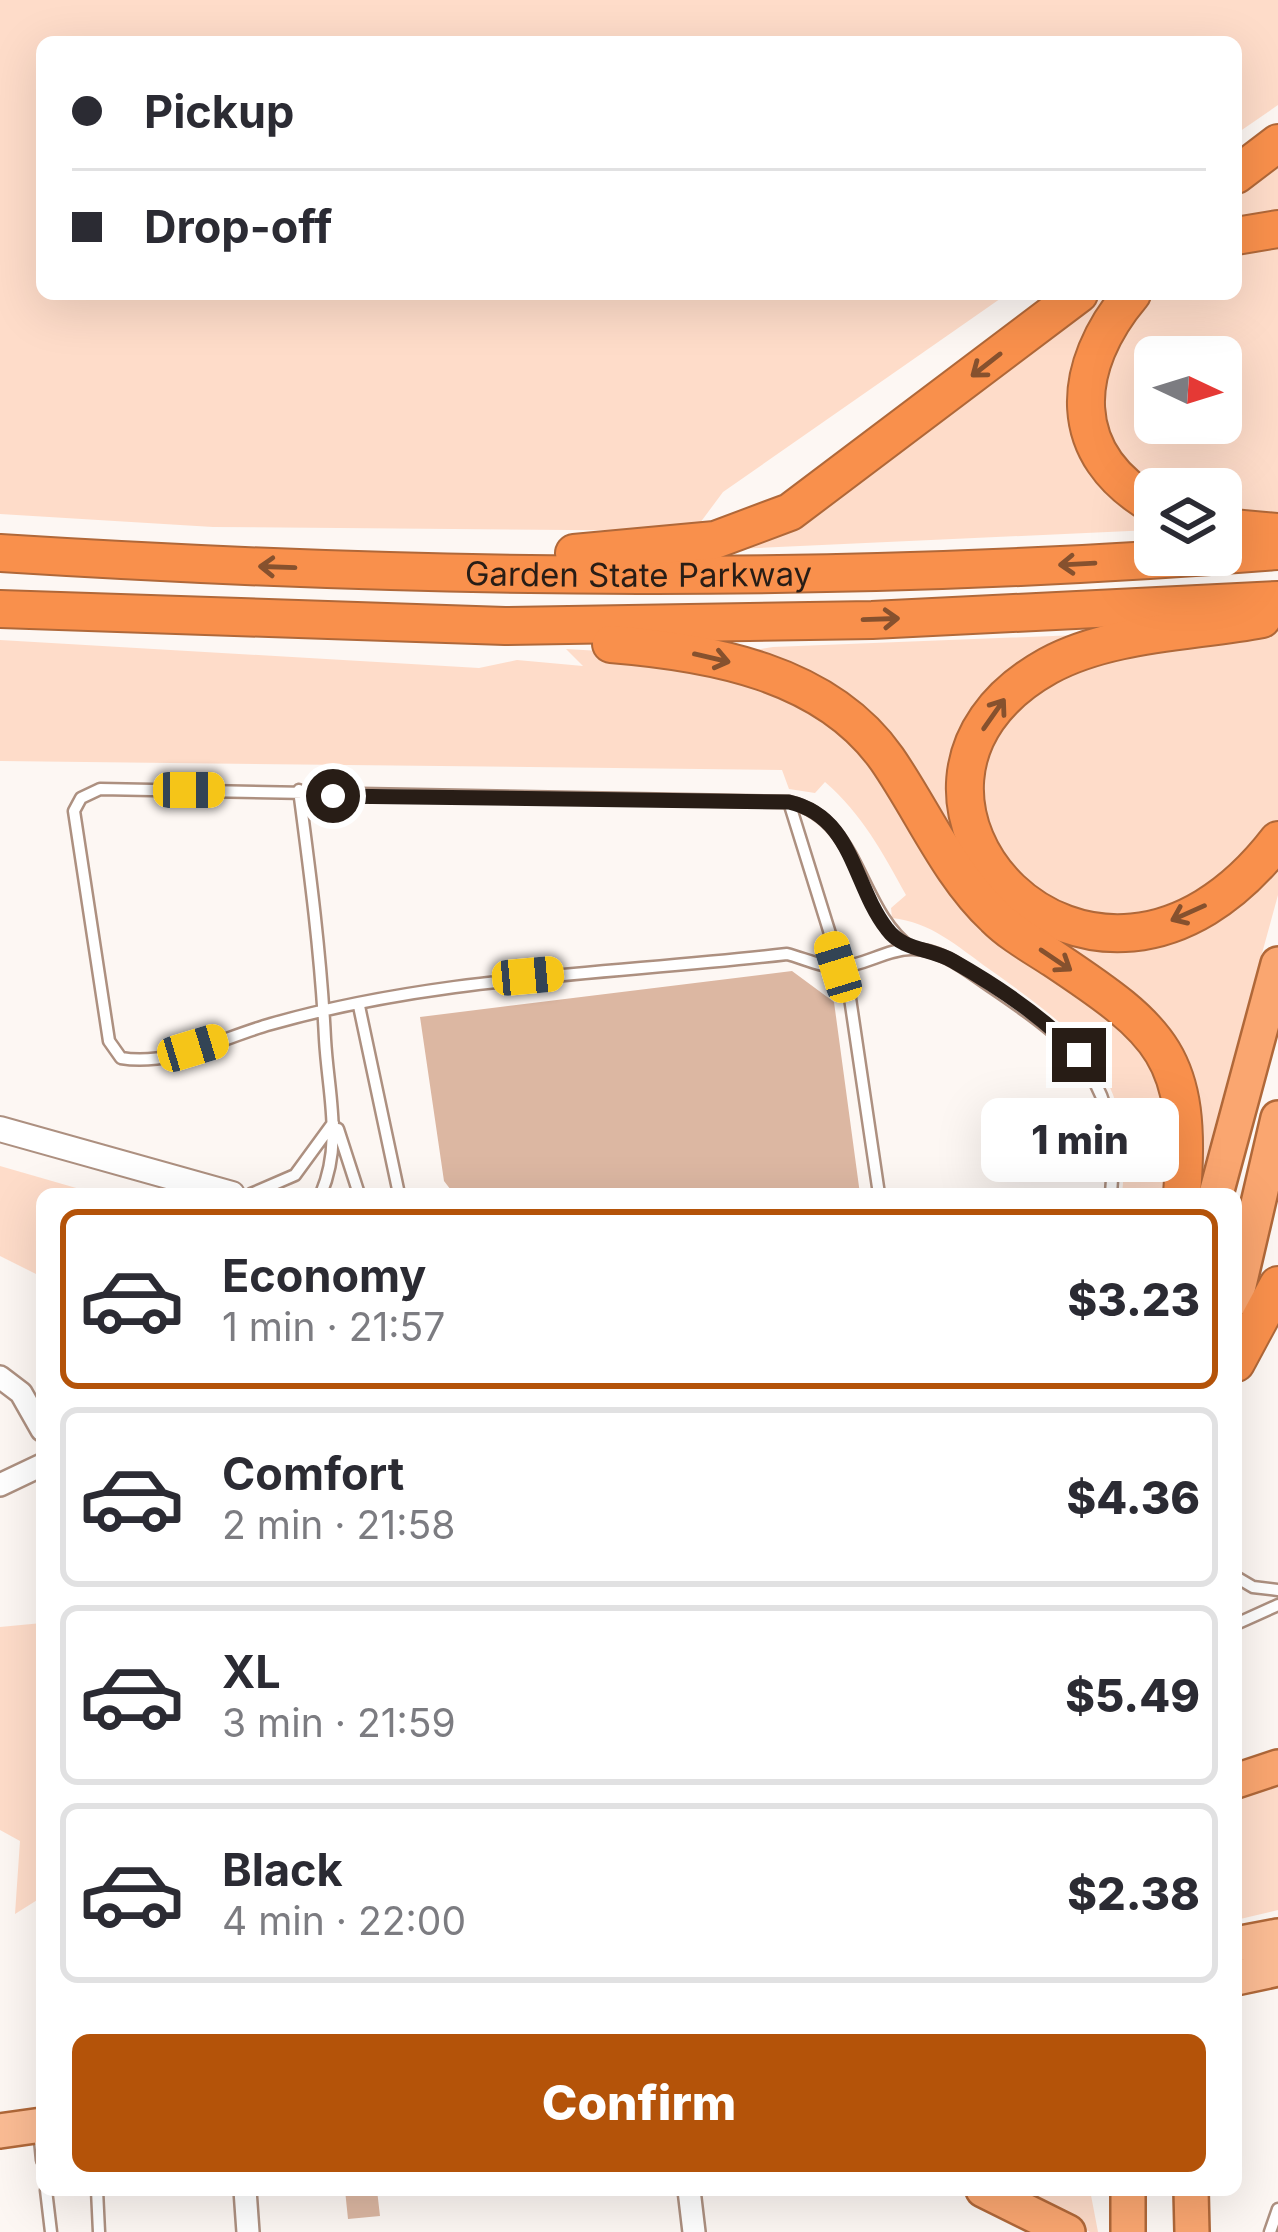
<!DOCTYPE html>
<meta charset="utf-8">
<style>
:root{--surface:#fff;--page:#f7f7f7;--text:#2b2b33;--muted:#7c7c81;--line:#e1e1e2;--accent:#b45309}
body{margin:0;font-family:Inter,sans-serif;background:var(--page);color:var(--text);height:100vh;display:flex;flex-direction:column;font-size:45px;white-space:nowrap}
*{box-sizing:border-box;margin:0}
p{font-size:39px;color:var(--muted)}
.icon{flex:none;width:66px;height:66px;fill:none;stroke:currentColor;stroke-width:2;stroke-linecap:round;stroke-linejoin:round}
.map{position:relative;flex:1;overflow:hidden}
.panel{position:absolute;left:36px;top:1188px;width:1206px;height:1008px;display:flex;flex-direction:column;background:var(--surface);border-radius:18px;box-shadow:0 12px 48px #0002}
.panel>*{flex:none}
.banner{position:absolute;left:36px;top:36px;width:1206px;height:264px;border-radius:18px;box-shadow:0 12px 48px #0002;display:grid;align-content:center;height:264px;padding:0 36px;background:var(--surface)}
.needle{width:78px;rotate:94deg}
.controls{position:absolute;left:1134px;top:336px;display:grid;gap:24px}
.controls a{display:grid;place-items:center;width:108px;height:108px;border-radius:18px;background:var(--surface);box-shadow:0 12px 48px #0002;font-size:60px}
.end{position:absolute;width:54px;height:54px;margin:-27px;border:15px solid #281d16;background:#fff;box-shadow:0 0 0 6px #fff}
.from{border-radius:50%}
.bubble{position:absolute;height:84px;border-radius:18px;background:var(--surface);box-shadow:0 12px 48px #0002;font-size:39px;font-weight:800;line-height:84px;text-align:center}
.car{position:absolute;width:36px;height:72px;margin:-36px -18px;border-radius:15px;box-shadow:0 0 9px 3px #0007;background:linear-gradient(#f5c518 24%,#345 0 40%,#f5c518 0 76%,#345 0 86%,#f5c518 0)}
.banner b{display:flex;align-items:center;gap:42px;height:114px;font-size:45px}
.banner b+b{border-top:3px solid var(--line)}
.banner i{width:30px;height:30px;background:var(--text)}
ul{padding:21px 0 0;list-style:none}
li{display:flex;align-items:center;gap:36px;height:180px;margin:0 24px 18px;padding:0 12px;border:6px solid var(--line);border-radius:18px}
li div{flex:1}
li b{display:block;font-size:45px}
li em{font-style:normal;font-weight:800}
li.selected{border-color:var(--accent)}
li>.icon{width:108px;height:108px;stroke-width:1.5}
.primary-button{display:flex;gap:24px;margin-top:auto;padding:24px 36px}
.primary-button a{flex:1;height:138px;border-radius:18px;background:var(--accent);color:#fff;font-size:48px;font-weight:800;line-height:138px;text-align:center}
.map>svg:first-child{display:block}
</style>
<div class="map">
<svg width="1278" height="2232" viewBox="0 0 1278 2232">
<rect width="100%" height="100%" fill="#fdf7f3"/>
<path fill="#fedcc9" fill-rule="evenodd" d="M0 0H1278V105L1236 134V42H42V294H1007L723 492 694 531 213 527 0 514Z
M1278 158V216L1236 223V191Z
M1278 239V522L1221 518V489H1155L1123 468 1101 424V376L1148 294H1236V247ZM1155 357H1221V423H1155Z
M1099 294H1117L1076 379 1153 524 1151 530 713 550 890 454Z
M1278 626V822C1223 893 1174 908 1088 922L999 864C993 840 974 796 980 773 1012 648 1174 645 1278 626Z
M1102 634 1035 662 959 816 1091 941 1278 857V895L1196 1194 1189 1091 1011 917 897 753 754 656V650L773 647Z
M0 640 479 668 517 660 583 666 566 649 635 653 809 702 1126 1019 1162 1070 1173 1194H1122C1135 1072 1080 1034 989 969 957 946 931 922 892 918L891 908 906 895C883 853 862 814 825 782L815 793 789 789 782 770 0 761Z
M0 1166 97 1194H42V1277L0 1256Z
M42 1623V1897L15 1914 20 1841 0 1830V1627Z
M1278 1775V1910L1236 1920V1794Z
M1005 2190H1090L1098 2232H1090Z"/>
<path fill="#dcb7a2" d="M792 971 834 1002 860 1194H454L444 1181 420 1017Z
M345 2190H377L380 2216 348 2219Z"/>
<g fill="none" stroke-linecap="round" stroke-linejoin="round">
<defs>
<path id="service" d="M299 790C310 873 321 956 325 1039 328 1094 343 1142 321 1194
M789 802 850 998 879 1194
M912 949C857 909 861 819 789 802L100 789 81 798 74 811 109 1041 121 1058C170 1067 224 1037 271 1024 439 976 614 974 787 954 803 958 824 968 840 967 864 966 887 949 911 949 942 948 969 972 993 988 1080 1047 1121 1082 1111 1194
M359 1006 399 1194
M338 1129 359 1194
M251 1194 295 1175 333 1123
M1236 1577 1253 1587 1278 1590
M1236 1624 1278 1605
M39 2129 42 2160
M46 2190 51 2232
M97 2190 99 2232
M1270 2232 1278 2209"/>
<path id="minor" d="M0 1377 21 1393 42 1430
M0 1485 42 1465
M245 2190 248 2232
M689 2190 694 2232"/>
<path id="tertiary" d="M0 1129 232 1194"/>
<path id="primary" d="M1236 1944 1278 1936
M1236 1978 1278 1969
M0 2131 42 2125"/>
<path id="trunk" d="M1216 1194 1278 964
M1236 1298 1278 1118
M1236 1781 1278 1767
M983 2190 1068 2232
M1128 2190V2232
M1191 2190 1192 2232"/>
<g id="motorway">
<path d="M1236 175 1278 143"/>
<path d="M1236 236 1278 229"/>
<path d="M1132 294C1070 367 1064 455 1155 506"/>
<path d="M1221 527 1278 532"/>
<path id="s1" d="M0 553C426 580 852 585 1278 551"/>
<path d="M574 553 715 540 790 512 1079 294"/>
<path d="M0 609 505 626 872 620 1278 600"/>
<path d="M1262 619C1194 632 1110 632 1048 666 829 788 1091 1083 1278 840"/>
<path d="M611 644C710 652 826 672 887 759 923 811 949 874 995 917 1012 934 1034 946 1054 959 1162 1031 1193 1057 1182 1194"/>
<path d="M1236 1363 1278 1285"/>
</g>
</defs>
<use href="#service" stroke="#ad9080" stroke-width="15"/>
<use href="#minor" stroke="#ad9080" stroke-width="26"/>
<use href="#tertiary" stroke="#ad9080" stroke-width="28"/>
<use href="#primary" stroke="#b06839" stroke-width="38"/>
<use href="#trunk" stroke="#b06839" stroke-width="38"/>
<use href="#motorway" stroke="#b06839" stroke-width="40"/>
<use href="#service" stroke="#fff" stroke-width="10"/>
<use href="#minor" stroke="#fff" stroke-width="21"/>
<use href="#tertiary" stroke="#fff" stroke-width="24"/>
<use href="#primary" stroke="#fbbc94" stroke-width="33"/>
<use href="#trunk" stroke="#faa670" stroke-width="33"/>
<use href="#motorway" stroke="#f9904c" stroke-width="36"/>
</g>
<defs><path id="oneway-shaft" d="M-6 0H5M1.5-3L5.5 0L1.5 3" fill="none" stroke-width="1.6" stroke-linecap="round" stroke-linejoin="round" transform="scale(3)"/></defs>
<g stroke="#86512e">
<use href="#oneway-shaft" transform="translate(986 365) rotate(142)"/>
<use href="#oneway-shaft" transform="translate(1077 564) rotate(177)"/>
<use href="#oneway-shaft" transform="translate(277 567) rotate(-178)"/>
<use href="#oneway-shaft" transform="translate(881 619) rotate(-2)"/>
<use href="#oneway-shaft" transform="translate(712 658) rotate(13)"/>
<use href="#oneway-shaft" transform="translate(994 714) rotate(-55)"/>
<use href="#oneway-shaft" transform="translate(1188 913) rotate(156)"/>
<use href="#oneway-shaft" transform="translate(1056 960) rotate(34)"/>
</g>
<g fill="none" stroke-linecap="round" stroke-linejoin="round">
<path stroke="#281d16" stroke-width="15" d="M333 796 789 802C854 817 852 884 887 929 903 951 931 948 953 961 997 986 1045 1018 1079 1055"/>
</g>
<g text-anchor="middle" dominant-baseline="central" stroke-width="9" stroke-linejoin="round" paint-order="stroke">
<g font-size="33" fill="#281d16" stroke="#fff">
<text stroke="none"><textPath href="#s1" startOffset="639">Garden State Parkway</textPath></text>
</g>
</g>
</svg>
<div class="controls">
<a><svg class="needle" viewBox="-14 -14 28 28"><path d="M0-13l5 13h-10z" fill="#e53935"/><path d="M0 13l5-13h-10z" fill="#7c7c81"/></svg></a>
<a><svg class="icon" aria-label="layers" viewBox="0 0 24 24"><path d="M12 4l9 5-9 5-9-5zM3 14l9 5 9-5"/></svg></a>
</div>
<i class="end from" style="left:333px;top:796px"></i>
<i class="end" style="left:1079px;top:1055px"></i>
<div class="bubble" style="left:981px;top:1098px;width:198px">1 min</div>
<i class="car" style="left:189px;top:790px;rotate:90deg"></i>
<i class="car" style="left:838px;top:967px;rotate:343deg"></i>
<i class="car" style="left:528px;top:976px;rotate:85deg"></i>
<i class="car" style="left:193px;top:1048px;rotate:73deg"></i>
<div class="banner">
<b><i class="from"></i>Pickup</b>
<b><i></i>Drop-off</b>
</div>
<section class="panel">
<ul>
<li class="selected"><svg class="icon" aria-label="car" viewBox="0 0 24 24"><path d="M5 17H2v-5l4-1 3-4h7l3 4 3 1v5h-3M9 17h6M6 11h13"/><circle cx="7" cy="17" r="2"/><circle cx="17" cy="17" r="2"/></svg><div><b>Economy</b><p>1 min · 21:57</p></div><em>$3.23</em></li>
<li><svg class="icon" aria-label="car" viewBox="0 0 24 24"><path d="M5 17H2v-5l4-1 3-4h7l3 4 3 1v5h-3M9 17h6M6 11h13"/><circle cx="7" cy="17" r="2"/><circle cx="17" cy="17" r="2"/></svg><div><b>Comfort</b><p>2 min · 21:58</p></div><em>$4.36</em></li>
<li><svg class="icon" aria-label="car" viewBox="0 0 24 24"><path d="M5 17H2v-5l4-1 3-4h7l3 4 3 1v5h-3M9 17h6M6 11h13"/><circle cx="7" cy="17" r="2"/><circle cx="17" cy="17" r="2"/></svg><div><b>XL</b><p>3 min · 21:59</p></div><em>$5.49</em></li>
<li><svg class="icon" aria-label="car" viewBox="0 0 24 24"><path d="M5 17H2v-5l4-1 3-4h7l3 4 3 1v5h-3M9 17h6M6 11h13"/><circle cx="7" cy="17" r="2"/><circle cx="17" cy="17" r="2"/></svg><div><b>Black</b><p>4 min · 22:00</p></div><em>$2.38</em></li>
</ul>
<div class="primary-button"><a>Confirm</a></div>
</section>
</div>
